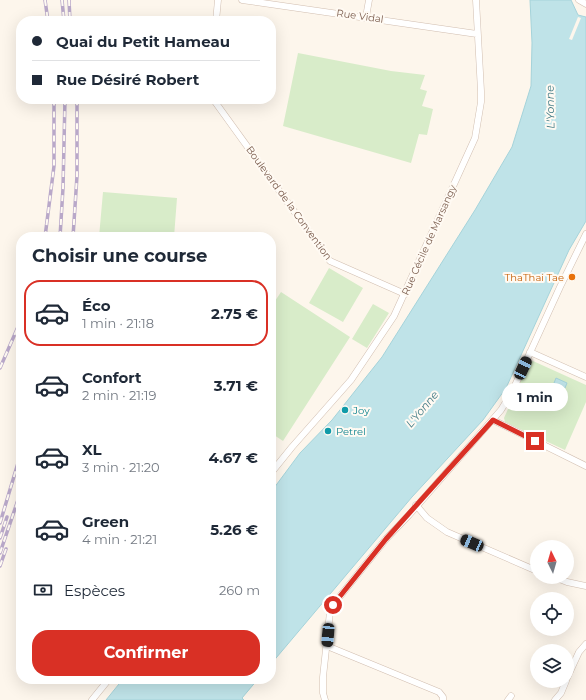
<!DOCTYPE html>
<html lang="fr">
<meta charset="utf-8">
<style>
:root{--surface:#fff;--page:#f2f2f3;--text:#1f2937;--muted:#747a83;--line:#e0e1e3;--accent:#d93025}
body{margin:0;font-family:Montserrat,sans-serif;background:var(--page);color:var(--text);height:100vh;display:flex;flex-direction:column;font-size:15px;white-space:nowrap}
*{box-sizing:border-box;margin:0}
p{font-size:13px;color:var(--muted)}
.icon{flex:none;width:22px;height:22px;fill:none;stroke:currentColor;stroke-width:2;stroke-linecap:round;stroke-linejoin:round}
.map{position:relative;flex:1;overflow:hidden}
.sheet{position:absolute;left:16px;top:232px;width:260px;height:452px;display:flex;flex-direction:column;background:var(--surface);border-radius:16px;box-shadow:0 4px 16px #0002}
.sheet>*{flex:none}
.top-card{position:absolute;left:16px;top:16px;width:260px;height:88px;border-radius:16px;box-shadow:0 4px 16px #0002;display:grid;align-content:center;height:88px;padding:0 16px;background:var(--surface)}
.needle{width:26px;rotate:355deg}
.buttons{position:absolute;left:530px;top:540px;display:grid;gap:8px}
.buttons a{display:grid;place-items:center;width:44px;height:44px;border-radius:50%;background:var(--surface);box-shadow:0 4px 16px #0002;font-size:20px}
.end{position:absolute;width:18px;height:18px;margin:-9px;border:5px solid #d93025;background:#fff;box-shadow:0 0 0 2px #fff}
.from{border-radius:50%}
.bubble{position:absolute;height:28px;border-radius:14px;background:var(--surface);box-shadow:0 4px 16px #0002;font-size:13px;font-weight:700;line-height:28px;text-align:center}
.car{position:absolute;width:12px;height:24px;margin:-12px -6px;border-radius:5px;box-shadow:0 0 3px 1px #0007;background:linear-gradient(#222 24%,#8ab4d8 0 40%,#222 0 76%,#8ab4d8 0 86%,#222 0)}
.top-card b{display:flex;align-items:center;gap:14px;height:38px;font-size:15px}
.top-card b+b{border-top:1px solid var(--line)}
.top-card i{width:10px;height:10px;background:var(--text)}
ul{padding:0;list-style:none}
li{display:flex;align-items:center;gap:12px;height:66px;margin:0 8px 6px;padding:0 8px;border:2px solid transparent;border-radius:16px}
li div{flex:1}
li b{display:block;font-size:15px}
li em{font-style:normal;font-weight:700}
li.current{border-color:var(--accent)}
li>.icon{width:36px;height:36px;stroke-width:1.5}
h2{padding:0 16px;font-size:18px;line-height:48px}
.pay{display:flex;align-items:center;gap:10px;height:44px;padding:0 16px;font-size:15px}
.pay p{margin-inline-start:auto}
.button{display:flex;gap:8px;margin-top:auto;padding:8px 16px}
.button a{flex:1;height:46px;border-radius:16px;background:var(--accent);color:#fff;font-size:16px;font-weight:700;line-height:46px;text-align:center}
.map>svg:first-child{display:block}
</style>
<div class="map">
<svg width="586" height="700" viewBox="0 0 586 700">
<rect width="100%" height="100%" fill="#fdf6ec"/>
<path fill="#d8ecc9" d="M298 53 391 71 425 75 420 89 427 91 422 106 433 109 427 135 419 134 411 163 283 126Z
M103 192 177 198 174 237H99Z
M329 268 363 288 343 322 309 303Z
M281 292 350 337 283 441 271 433V307Z
M373 304 389 313 367 348 352 339Z
M533 361 586 385V402L565 450 505 422 504 418 529 362Z"/>
<path fill="#bfe3e8" stroke="#a5d3da" d="M530 0H571L578 15 586 17V221L569 250 506 388 483 420 412 497 271 664V492L300 453 332 420 382 357 475 210 512 147 531 86 532 43Z
M556 378 567 383 565 388 554 383Z
M123 679H258L242 698 244 700H106Z"/>
<path fill="#fdf6ec" d="M578 17 581 18 572 40 569 39Z"/>
<g fill="none" stroke-linecap="round" stroke-linejoin="round">
<defs>
<path id="street" d="M242 0 477 34
M579 0 586 4
M366 17 369 0
M216 21 218 0
M213 99 330 261 405 294
M530 352 586 377
M493 420 586 466
M271 473 292 447 351 380 394 316 475 138 481 102V91L476 0
M416 505 427 518 447 532 537 571
M554 577 567 582 586 586
M327 646 439 692 443 697V700
M567 678 579 652 586 644
M92 700 109 679
M325 700 323 693V677L330 612 333 605 386 539 409 515 501 410 512 392 560 287 586 234
M508 700 511 696
M555 700 561 693 566 681"/>
</defs>
<use href="#street" stroke="#d1beb0" stroke-width="7"/>
<use href="#street" stroke="#fff" stroke-width="6"/>
<defs>
<path id="rail" d="M45 0 48 21
M62 0 64 21
M69 0 70 21
M45 237 54 166V99
M60 237 63 188 65 99
M73 237 77 176V99
M0 368 21 320
M0 523 21 453
M0 538 7 517
M0 553 21 491
M0 566 6 549"/>
</defs>
<use href="#rail" stroke="#b9a8c9" stroke-width="3.5"/>
<use href="#rail" stroke="#fffaf3" stroke-width="2" stroke-dasharray="6" stroke-linecap="butt"/>
</g>
<g fill="none" stroke-linecap="round" stroke-linejoin="round">
<path stroke="#d93025" stroke-width="5" d="M333 605 386 539 493 420 535 441"/>
</g>
<circle fill="#e8710a" stroke="#fffaf3" stroke-width="1.5" cx="572" cy="277" r="4"/>
<g fill="#0f9aa8" stroke="#fffaf3" stroke-width="1.5">
<circle cx="345" cy="410" r="4"/>
<circle cx="328" cy="431" r="4"/>
</g>
<g text-anchor="middle" dominant-baseline="central" stroke-width="4" stroke-linejoin="round" paint-order="stroke">
<g font-size="10" fill="#7a5c4d" stroke="#fffaf3">
<text transform="translate(360 16) rotate(8)">Rue Vidal</text>
<text transform="translate(289 203) rotate(54)">Boulevard de la Convention</text>
<text transform="translate(429 240) rotate(-66)">Rue Cécile de Marsangy</text>
</g>
<g font-size="10" fill="#c56008" stroke="#fffaf3" text-anchor="end">
<text x="564" y="277">ThaThai Tae</text>
</g>
<g font-size="10" fill="#0d838f" stroke="#fffaf3" text-anchor="start">
<text x="353" y="410">Joy</text>
<text x="336" y="431">Petrel</text>
</g>
<g font-size="11" font-style="italic" fill="#437c86" stroke="#fffaf3">
<text transform="translate(550 107) rotate(-91)">L'Yonne</text>
<text transform="translate(422 409) rotate(-50)">L'Yonne</text>
</g>
</g>
</svg>
<div class="buttons">
<a><svg class="needle" viewBox="-14 -14 28 28"><path d="M0-13l5 13h-10z" fill="#e53935"/><path d="M0 13l5-13h-10z" fill="#747a83"/></svg></a>
<a><svg class="icon" aria-label="locate" viewBox="0 0 24 24"><circle cx="12" cy="12" r="6"/><path d="M12 2v4M12 18v4M2 12h4M18 12h4"/></svg></a>
<a><svg class="icon" aria-label="layers" viewBox="0 0 24 24"><path d="M12 4l9 5-9 5-9-5zM3 14l9 5 9-5"/></svg></a>
</div>
<i class="end from" style="left:333px;top:605px"></i>
<i class="end" style="left:535px;top:441px"></i>
<div class="bubble" style="left:502px;top:383px;width:66px">1 min</div>
<i class="car" style="left:523px;top:368px;rotate:25deg"></i>
<i class="car" style="left:472px;top:543px;rotate:293deg"></i>
<i class="car" style="left:328px;top:635px;rotate:185deg"></i>
<div class="top-card">
<b><i class="from"></i>Quai du Petit Hameau</b>
<b><i></i>Rue Désiré Robert</b>
</div>
<section class="sheet">
<h2>Choisir une course</h2>
<ul>
<li class="current"><svg class="icon" aria-label="car" viewBox="0 0 24 24"><path d="M5 17H2v-5l4-1 3-4h7l3 4 3 1v5h-3M9 17h6M6 11h13"/><circle cx="7" cy="17" r="2"/><circle cx="17" cy="17" r="2"/></svg><div><b>Éco</b><p>1 min · 21:18</p></div><em>2.75 €</em></li>
<li><svg class="icon" aria-label="car" viewBox="0 0 24 24"><path d="M5 17H2v-5l4-1 3-4h7l3 4 3 1v5h-3M9 17h6M6 11h13"/><circle cx="7" cy="17" r="2"/><circle cx="17" cy="17" r="2"/></svg><div><b>Confort</b><p>2 min · 21:19</p></div><em>3.71 €</em></li>
<li><svg class="icon" aria-label="car" viewBox="0 0 24 24"><path d="M5 17H2v-5l4-1 3-4h7l3 4 3 1v5h-3M9 17h6M6 11h13"/><circle cx="7" cy="17" r="2"/><circle cx="17" cy="17" r="2"/></svg><div><b>XL</b><p>3 min · 21:20</p></div><em>4.67 €</em></li>
<li><svg class="icon" aria-label="car" viewBox="0 0 24 24"><path d="M5 17H2v-5l4-1 3-4h7l3 4 3 1v5h-3M9 17h6M6 11h13"/><circle cx="7" cy="17" r="2"/><circle cx="17" cy="17" r="2"/></svg><div><b>Green</b><p>4 min · 21:21</p></div><em>5.26 €</em></li>
</ul>
<div class="pay"><svg class="icon" aria-label="cash" viewBox="0 0 24 24"><path d="M3 7h18v10H3z"/><circle cx="12" cy="12" r="2"/></svg>Espèces<p>260 m</p></div>
<div class="button"><a>Confirmer</a></div>
</section>
</div>
